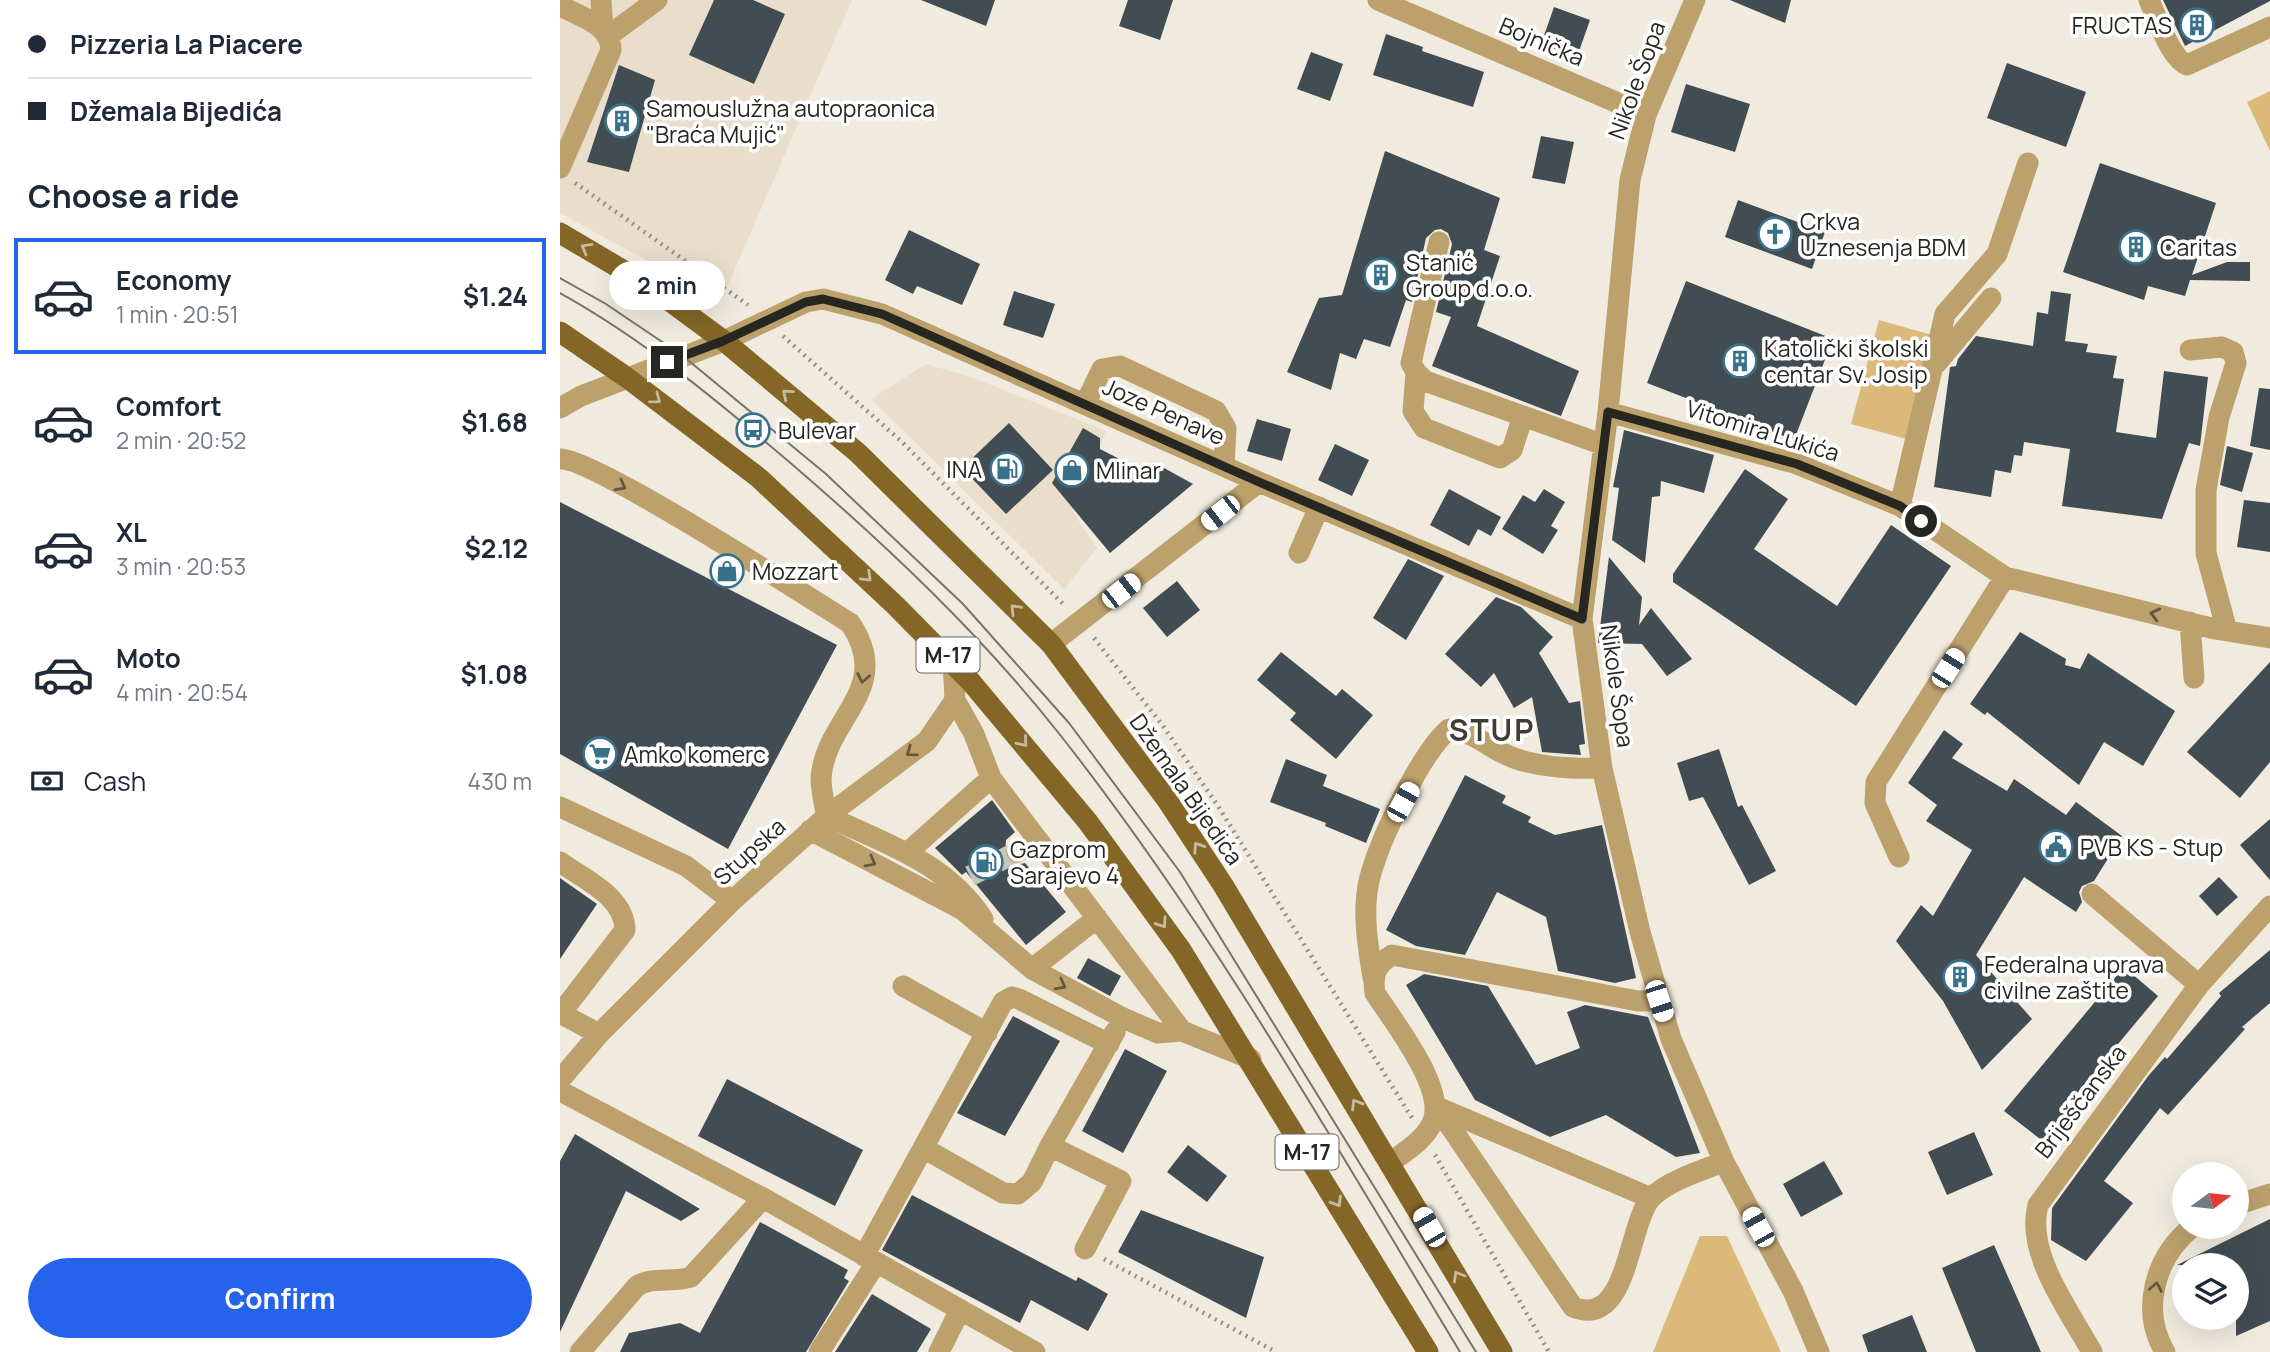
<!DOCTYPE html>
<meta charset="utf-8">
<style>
:root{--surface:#fff;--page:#f2f2f3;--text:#1f2937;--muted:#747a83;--line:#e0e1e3;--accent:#2563eb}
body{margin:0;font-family:Manrope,sans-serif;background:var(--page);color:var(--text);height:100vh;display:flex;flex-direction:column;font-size:26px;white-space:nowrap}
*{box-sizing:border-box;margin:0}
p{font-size:23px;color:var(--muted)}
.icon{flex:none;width:38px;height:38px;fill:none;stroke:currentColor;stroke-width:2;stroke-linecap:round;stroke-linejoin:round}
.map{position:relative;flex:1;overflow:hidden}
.drawer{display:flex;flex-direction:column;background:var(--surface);width:560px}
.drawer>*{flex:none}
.hud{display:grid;align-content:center;height:154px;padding:0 28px;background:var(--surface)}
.needle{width:46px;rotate:75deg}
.fabs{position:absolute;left:1612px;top:1162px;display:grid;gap:14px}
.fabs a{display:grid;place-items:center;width:77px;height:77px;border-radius:50%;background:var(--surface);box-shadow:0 7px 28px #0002;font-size:35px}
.end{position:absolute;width:32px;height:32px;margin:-16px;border:9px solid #282621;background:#fff;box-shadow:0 0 0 4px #fff}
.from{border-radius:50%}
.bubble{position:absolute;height:49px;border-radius:24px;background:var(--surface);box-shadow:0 7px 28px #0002;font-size:23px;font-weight:700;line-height:49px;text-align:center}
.car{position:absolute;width:21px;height:42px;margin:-21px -10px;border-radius:9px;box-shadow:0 0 5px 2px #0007;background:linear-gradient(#fff 24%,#345 0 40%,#fff 0 76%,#345 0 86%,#fff 0)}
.hud b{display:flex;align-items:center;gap:24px;height:66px;font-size:26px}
.hud b+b{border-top:2px solid var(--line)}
.hud i{width:18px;height:18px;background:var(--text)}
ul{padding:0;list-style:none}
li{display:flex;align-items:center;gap:21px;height:116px;margin:0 14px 10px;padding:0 14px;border:4px solid transparent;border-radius:0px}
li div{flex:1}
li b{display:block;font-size:26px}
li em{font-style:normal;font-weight:700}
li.current{border-color:var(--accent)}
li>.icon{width:63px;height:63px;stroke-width:1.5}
h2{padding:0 28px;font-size:32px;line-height:84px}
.pay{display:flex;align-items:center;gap:18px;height:77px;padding:0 28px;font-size:26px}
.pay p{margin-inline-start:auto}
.action{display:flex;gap:14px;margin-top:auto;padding:14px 28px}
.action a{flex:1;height:80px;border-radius:42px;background:var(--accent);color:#fff;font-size:28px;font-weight:700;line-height:80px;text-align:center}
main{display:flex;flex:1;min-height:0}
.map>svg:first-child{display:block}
</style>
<main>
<section class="drawer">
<div class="hud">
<b><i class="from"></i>Pizzeria La Piacere</b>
<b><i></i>Džemala Bijedića</b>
</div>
<h2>Choose a ride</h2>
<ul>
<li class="current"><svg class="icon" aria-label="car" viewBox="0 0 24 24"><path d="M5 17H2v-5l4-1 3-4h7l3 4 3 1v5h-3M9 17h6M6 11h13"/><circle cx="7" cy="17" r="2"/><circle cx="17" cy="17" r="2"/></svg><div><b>Economy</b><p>1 min · 20:51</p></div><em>$1.24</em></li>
<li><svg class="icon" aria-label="car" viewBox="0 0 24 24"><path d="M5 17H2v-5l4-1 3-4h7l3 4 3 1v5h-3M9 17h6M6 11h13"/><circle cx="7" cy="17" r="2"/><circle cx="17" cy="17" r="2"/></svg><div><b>Comfort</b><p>2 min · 20:52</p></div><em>$1.68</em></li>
<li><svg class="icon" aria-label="car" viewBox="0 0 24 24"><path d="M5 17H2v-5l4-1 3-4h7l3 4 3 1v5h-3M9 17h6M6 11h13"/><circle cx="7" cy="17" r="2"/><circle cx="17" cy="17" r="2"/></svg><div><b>XL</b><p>3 min · 20:53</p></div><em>$2.12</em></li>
<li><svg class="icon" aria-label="car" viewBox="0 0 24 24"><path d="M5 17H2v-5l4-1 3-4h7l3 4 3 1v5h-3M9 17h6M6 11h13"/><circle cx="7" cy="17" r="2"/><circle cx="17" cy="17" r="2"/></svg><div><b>Moto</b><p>4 min · 20:54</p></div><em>$1.08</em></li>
</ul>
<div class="pay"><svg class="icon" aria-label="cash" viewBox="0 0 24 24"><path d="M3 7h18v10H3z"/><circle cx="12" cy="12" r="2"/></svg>Cash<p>430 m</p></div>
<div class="action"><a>Confirm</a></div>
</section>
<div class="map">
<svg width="1710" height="1352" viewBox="0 0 1710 1352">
<rect width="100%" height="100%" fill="#f1ebdf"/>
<path fill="#e9decc" d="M0 0H292L161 301 0 213Z
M366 364 411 377 546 431 513 512 537 548 504 589 311 399Z"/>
<path fill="#dbb979" d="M1710 91V151L1687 102Z
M1319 320 1379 337 1350 440 1291 424Z
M1140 1236H1167L1221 1352H1093Z"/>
<path fill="#424d53" d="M154 0H193L225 14 194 84 129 55Z
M361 0H435L426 26Z
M568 0H613L600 40 559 26Z
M1170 0H1231L1225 23Z
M1603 0H1710V1L1625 46Z
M994 7 1030 20 1017 57 981 44Z
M826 34 863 47 862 51 924 72 913 107 813 75Z
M751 52 783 64 770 101 737 89Z
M1447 63 1526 92 1506 147 1427 118Z
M59 65 95 80 69 172 27 162Z
M1126 84 1190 104 1175 152 1111 132Z
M981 136 1014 142 1005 184 972 178Z
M825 151 940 198 924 250 940 256 917 326 1019 371 1001 416 872 366 891 317 876 312 892 244 888 233 881 229 875 230 866 238 852 302 846 300 830 347 804 339 796 359 780 353 771 390 727 372 759 298 782 295Z
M1540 163 1656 203 1632 275 1667 262H1690V281L1630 280 1625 296 1588 286 1584 300 1503 272Z
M1178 200 1265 232 1252 269 1165 237Z
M349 230 420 264 402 305 357 286 353 294 325 280Z
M1126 281 1273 339 1234 440 1087 383Z
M454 291 495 304 483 338 443 325Z
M1491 291 1511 294 1505 341 1528 344 1526 352 1557 356 1553 378 1564 379 1556 432 1596 438 1604 371 1648 377 1640 446 1629 443 1602 519 1502 506 1510 449 1464 442 1462 456 1454 455 1451 473 1435 470 1431 497 1374 487 1390 367 1396 366 1398 359 1416 336 1473 346 1477 312 1488 314Z
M1699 388 1710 389V450L1690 446Z
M697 419 731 429 722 461 687 451Z
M449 423 493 470 446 514 402 468Z
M523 428 540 438V449L585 472 597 464 633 484 550 553 492 483Z
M1064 430 1154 455 1144 493 1101 481 1100 496 1092 497 1085 563 1052 540 1059 488 1053 487Z
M775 444 809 460 792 496 758 480Z
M1667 446 1693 453 1682 492 1660 485Z
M1185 469 1228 499 1194 549 1277 606 1331 525 1391 566 1296 706 1113 582V574Z
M889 489 941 517 931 536 918 529 909 546 870 525Z
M984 489 1005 502 991 526 998 530 983 554 942 529 963 495 975 502Z
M1684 500 1710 503V552L1677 547Z
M0 502 277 645 168 849 0 754Z
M1049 557 1082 597 1079 625 1091 608 1132 659 1107 676 1082 644 1038 643Z
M848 559 884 576 846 640 813 618Z
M617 581 640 610 607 637 583 608Z
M936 597 961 607 993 637 979 653 1009 703 1020 701 1025 744 1019 745 1021 755 982 752 972 697 954 708 934 673 921 687 885 654Z
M1460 632 1506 659 1505 665 1520 669 1528 653 1615 711 1583 766 1544 742 1519 785 1427 712 1425 715 1410 704Z
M721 652 776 696 782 689 813 715 776 759 730 720 736 713 697 680Z
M1710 662V762L1680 798 1627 752Z
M1384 730 1403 744 1392 758 1447 791 1454 779 1506 815 1516 802 1562 836 1534 881 1522 886 1519 892 1522 902 1516 912 1464 877 1416 955 1472 1019 1422 1070 1383 1001 1336 941 1361 905 1373 916 1412 850 1366 821 1377 805 1348 783Z
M1159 749 1178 807 1182 805 1216 871 1189 885 1143 797 1129 801 1117 763Z
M726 759 767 775 763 786 820 809 806 843 765 826 766 823 710 802Z
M905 775 946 796 942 803 971 817 968 822 995 835 1042 825 1076 978 1055 983 998 971 986 917 937 892 905 955 856 946 826 930Z
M432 800 455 832 446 840 445 858 455 865 465 863 506 912 466 945 406 872 402 875 375 848Z
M1710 819V880L1680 845Z
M1659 877 1678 897 1657 916 1639 896Z
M0 878 37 904 0 959Z
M1710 950V1003L1682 1027 1685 1029 1608 1115 1600 1108 1544 1181 1573 1203 1526 1261 1491 1240 1492 1208 1589 1075 1605 1057 1607 1059 1661 996 1659 993Z
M528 958 561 976 550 996 517 978Z
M1564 967 1598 996 1509 1103 1512 1106 1484 1142 1444 1111Z
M864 974 928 986 976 1065 1020 1048 1007 1012 1025 1005 1088 1017 1140 1153 1116 1157 1046 1115 990 1137 915 1100 846 985Z
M453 1016 500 1041 445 1136 397 1113Z
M565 1049 607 1071 563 1153 522 1131Z
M167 1079 303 1150 275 1206 138 1136Z
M1414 1132 1433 1175 1387 1195 1368 1152Z
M15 1134 140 1209 121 1221 66 1191 0 1332V1161Z
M628 1145 667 1176 647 1202 607 1172Z
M1264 1161 1283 1194 1241 1217 1223 1184Z
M352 1195 516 1281 518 1277 548 1294 528 1331 471 1300 460 1323 322 1250Z
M581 1210 704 1257 686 1318 558 1252Z
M1710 1219V1321L1676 1336V1265H1617Z
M200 1222 288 1270 284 1278 289 1281 246 1352H60L69 1333 120 1323 140 1333Z
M1434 1245 1481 1352H1416L1382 1268Z
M312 1294 371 1329 357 1352H275Z
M1352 1315 1367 1352H1308L1302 1335Z"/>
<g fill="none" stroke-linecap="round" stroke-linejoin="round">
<path stroke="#c9c4b9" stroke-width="21" stroke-dasharray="21 10" stroke-linecap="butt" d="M410 876 457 852"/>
<path stroke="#959188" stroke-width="4.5" stroke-dasharray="2 5" stroke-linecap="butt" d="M15 183 188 305
M223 336 342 442 505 606
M534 638 603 726 658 806 852 1118
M875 1155 989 1352
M544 1259 716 1352"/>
<path stroke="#bda16c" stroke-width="21" d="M41 0 43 29
M818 0 1086 115
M1135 0 1086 115 1070 180 1048 412 1022 619 1042 768 1080 932 1111 1039 1164 1162 1233 1291 1259 1352
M1589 0C1596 16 1611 59 1627 65L1710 27
M0 6C21 17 50 24 51 50L0 168
M48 36 97 0
M879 242 851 363 856 372 865 381 1044 445
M1630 350 1662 347 1673 352 1676 363 1659 417 1646 490V553L1667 631
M1376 364 1431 298
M856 372 853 411 864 428 940 458 952 450 963 416
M525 404 542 369 560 366 656 411 666 428 664 466
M0 408 21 396 164 341 246 302 263 299 322 314 699 482 1022 619
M1048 412 1237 464 1340 506 1445 577 1655 629 1710 638
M0 459C32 457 248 597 290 623 335 689 265 718 261 778 261 791 264 803 267 816
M1340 506 1385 314 1437 254 1468 163
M739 553 759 507
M1630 622 1634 678
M491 644 699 482
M395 700 414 734 431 778 622 1031 691 1059
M0 807 126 866 172 901
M267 816C326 844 386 862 423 919
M250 830 403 910 472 969 563 1018 598 1033 622 1031
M348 852 431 778
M457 852 480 842
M1339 857 1315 803 1316 782 1445 577
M0 862C25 880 65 897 65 930L1 1013
M1532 894 1639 985
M472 969 537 918
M813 978C808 947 802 912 809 881 818 843 860 754 889 729 918 733 929 749 954 758 982 768 1012 769 1042 768
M343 986 427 1033
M0 1013 39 1034
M0 1080 39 1034 172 901 267 816 367 741 395 700 393 661
M0 1091 203 1198 475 1352
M877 1107 1013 1307C1069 1329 1067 1225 1091 1198 1107 1181 1143 1170 1164 1162
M877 1107 1091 1198
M365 1149 443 1193 458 1194 472 1182 490 1146
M831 1162C846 1151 866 1139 873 1121 886 1088 833 1021 815 993 812 974 816 965 832 955L1078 1001H1099
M1676 1205 1710 1194
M525 1249 561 1181 490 1146 555 1032
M304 1256 443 1002 452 997 459 999 549 1044
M20 1352 77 1286C93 1276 112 1283 131 1277L203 1198
M259 1352 316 1263
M379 1352 400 1310
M1532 1352C1509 1310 1465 1253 1478 1205L1639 985 1710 906
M1605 1352C1580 1310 1595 1257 1632 1227"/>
<path stroke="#846627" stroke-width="21" d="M0 233 88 285 164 341 298 453 491 644 607 800 663 885 942 1352
M0 332 66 377 199 478 335 605 411 682 528 822 621 950 868 1352"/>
<path stroke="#77746c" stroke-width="2" d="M0 278 46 304 123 356 266 474 403 604 509 723 620 872 916 1352
M0 293C83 339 155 399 227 460 325 544 421 634 501 736 652 928 774 1143 900 1352"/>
</g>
<defs><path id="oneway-chevron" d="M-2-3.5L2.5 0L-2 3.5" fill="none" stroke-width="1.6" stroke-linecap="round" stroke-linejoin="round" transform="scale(1.75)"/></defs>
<g stroke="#c8ba9e">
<use href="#oneway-chevron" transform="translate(26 248) rotate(-150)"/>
<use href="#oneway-chevron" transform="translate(227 394) rotate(-140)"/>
<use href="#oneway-chevron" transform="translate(96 399) rotate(37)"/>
<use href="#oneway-chevron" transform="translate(307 577) rotate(44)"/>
<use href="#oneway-chevron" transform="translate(455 609) rotate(-134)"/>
<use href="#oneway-chevron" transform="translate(463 742) rotate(50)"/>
<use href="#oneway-chevron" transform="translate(638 847) rotate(-123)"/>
<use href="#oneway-chevron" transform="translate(602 923) rotate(55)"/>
<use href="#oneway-chevron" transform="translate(796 1104) rotate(-121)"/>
<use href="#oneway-chevron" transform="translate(777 1202) rotate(59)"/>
<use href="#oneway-chevron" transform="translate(898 1276) rotate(-120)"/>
</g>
<g stroke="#64573f">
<use href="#oneway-chevron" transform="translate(61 486) rotate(29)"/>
<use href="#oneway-chevron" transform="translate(1595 614) rotate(-166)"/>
<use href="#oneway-chevron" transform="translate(303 678) rotate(101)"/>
<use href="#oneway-chevron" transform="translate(351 752) rotate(144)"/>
<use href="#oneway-chevron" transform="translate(311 862) rotate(28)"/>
<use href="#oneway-chevron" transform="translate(501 985) rotate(28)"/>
<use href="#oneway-chevron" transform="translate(1596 1287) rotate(-79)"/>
</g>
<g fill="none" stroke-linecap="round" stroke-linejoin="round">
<path stroke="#282621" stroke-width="9" d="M107 362 163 341 246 302 263 299 322 314 699 482 1022 619 1048 412 1237 464 1340 506 1361 521"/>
</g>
<defs>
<symbol id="building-ring" viewBox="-11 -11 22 22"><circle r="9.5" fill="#fff" stroke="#39718b" stroke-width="1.5"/><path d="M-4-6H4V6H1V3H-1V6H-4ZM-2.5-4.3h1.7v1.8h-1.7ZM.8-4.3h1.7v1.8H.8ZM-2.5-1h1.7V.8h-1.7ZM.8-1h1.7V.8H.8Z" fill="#39718b"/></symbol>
<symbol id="church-ring" viewBox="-11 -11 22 22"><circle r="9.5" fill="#fff" stroke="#39718b" stroke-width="1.5"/><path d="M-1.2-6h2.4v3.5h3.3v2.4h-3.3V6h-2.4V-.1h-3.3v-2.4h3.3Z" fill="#39718b"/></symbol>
<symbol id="bus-ring" viewBox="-11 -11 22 22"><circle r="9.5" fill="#fff" stroke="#39718b" stroke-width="1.5"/><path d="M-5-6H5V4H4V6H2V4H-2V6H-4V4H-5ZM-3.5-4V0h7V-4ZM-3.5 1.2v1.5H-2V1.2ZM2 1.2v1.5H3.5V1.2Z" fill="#39718b"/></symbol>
<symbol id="fuel-ring" viewBox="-11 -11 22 22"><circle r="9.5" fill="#fff" stroke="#39718b" stroke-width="1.5"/><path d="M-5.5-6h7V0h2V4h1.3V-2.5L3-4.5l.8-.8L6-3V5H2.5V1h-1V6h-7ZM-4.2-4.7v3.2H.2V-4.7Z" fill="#39718b"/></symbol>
<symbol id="shop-ring" viewBox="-11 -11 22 22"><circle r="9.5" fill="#fff" stroke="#39718b" stroke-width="1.5"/><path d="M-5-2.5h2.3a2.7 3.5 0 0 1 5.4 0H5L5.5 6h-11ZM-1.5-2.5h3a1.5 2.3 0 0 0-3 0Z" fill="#39718b"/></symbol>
<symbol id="supermarket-ring" viewBox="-11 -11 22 22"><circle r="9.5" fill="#fff" stroke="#39718b" stroke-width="1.5"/><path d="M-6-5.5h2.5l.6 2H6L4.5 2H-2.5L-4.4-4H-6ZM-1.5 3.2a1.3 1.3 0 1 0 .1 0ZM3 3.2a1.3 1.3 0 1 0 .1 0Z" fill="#39718b"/></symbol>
<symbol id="civic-ring" viewBox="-11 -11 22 22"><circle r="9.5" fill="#fff" stroke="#39718b" stroke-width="1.5"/><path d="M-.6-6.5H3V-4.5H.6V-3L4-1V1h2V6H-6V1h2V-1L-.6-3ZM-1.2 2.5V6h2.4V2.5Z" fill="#39718b"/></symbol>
</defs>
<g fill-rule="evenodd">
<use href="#building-ring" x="1618" y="6" width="38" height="38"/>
<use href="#building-ring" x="43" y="102" width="38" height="38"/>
<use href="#church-ring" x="1196" y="215" width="38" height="38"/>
<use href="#building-ring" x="1557" y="228" width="38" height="38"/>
<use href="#building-ring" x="802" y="256" width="38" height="38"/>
<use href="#building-ring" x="1161" y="342" width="38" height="38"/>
<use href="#bus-ring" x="174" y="411" width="38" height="38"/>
<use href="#fuel-ring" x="428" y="450" width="38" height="38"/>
<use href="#shop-ring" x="493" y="451" width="38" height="38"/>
<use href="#shop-ring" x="148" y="552" width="38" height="38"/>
<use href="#supermarket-ring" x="21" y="735" width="38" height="38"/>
<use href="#civic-ring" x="1477" y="828" width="38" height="38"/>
<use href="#fuel-ring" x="407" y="843" width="38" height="38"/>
<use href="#building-ring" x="1381" y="958" width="38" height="38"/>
</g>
<g text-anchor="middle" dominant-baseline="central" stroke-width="7" stroke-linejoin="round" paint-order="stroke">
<g fill="#fff" stroke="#686764" stroke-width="2">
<rect x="356.5" y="637.5" width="63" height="35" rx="5"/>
<rect x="715.5" y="1134.5" width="63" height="35" rx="5"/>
</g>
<g font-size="21" font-weight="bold" fill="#282621">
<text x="388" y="655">M-17</text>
<text x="747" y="1152">M-17</text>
</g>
<g font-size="23" fill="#282621" stroke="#fff" text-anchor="start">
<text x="1612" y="25" text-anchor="end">FRUCTAS</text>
<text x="86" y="108">Samouslužna autopraonica<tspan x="86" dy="26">"Braća Mujić"</tspan></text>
<text x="1240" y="221">Crkva<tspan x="1240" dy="26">Uznesenja BDM</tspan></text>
<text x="1600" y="247">Caritas</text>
<text x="846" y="262">Stanić<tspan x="846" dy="26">Group d.o.o.</tspan></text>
<text x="1204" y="348">Katolički školski<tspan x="1204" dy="26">centar Sv. Josip</tspan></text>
<text x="218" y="430">Bulevar</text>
<text x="422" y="469" text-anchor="end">INA</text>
<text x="536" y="470">Mlinar</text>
<text x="192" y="571">Mozzart</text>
<text x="64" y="754">Amko komerc</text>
<text x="1520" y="847">PVB KS - Stup</text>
<text x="450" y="849">Gazprom<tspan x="450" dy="26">Sarajevo 4</tspan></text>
<text x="1424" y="964">Federalna uprava<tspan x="1424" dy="26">civilne zaštite</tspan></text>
</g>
<g font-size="23" fill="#282621" stroke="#fff">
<text transform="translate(982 41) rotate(23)">Bojnička</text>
<text transform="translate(1076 80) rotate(-70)">Nikole Šopa</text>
<text transform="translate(604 411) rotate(24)">Joze Penave</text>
<text transform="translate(1203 430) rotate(17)">Vitomira Lukića</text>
<text transform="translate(1058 686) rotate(82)">Nikole Šopa</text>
<text transform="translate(627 789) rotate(55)">Džemala Bijedića</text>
<text transform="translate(189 851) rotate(-42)">Stupska</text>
<text transform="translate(1520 1101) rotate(-53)">Briješčanska</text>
</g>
<g font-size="30" font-weight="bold" letter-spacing="2" fill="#413c32" stroke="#fff">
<text x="932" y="729">STUP</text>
</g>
</g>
</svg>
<div class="fabs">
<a><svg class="needle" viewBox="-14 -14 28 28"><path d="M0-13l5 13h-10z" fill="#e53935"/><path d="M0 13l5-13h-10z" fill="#747a83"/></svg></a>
<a><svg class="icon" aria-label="layers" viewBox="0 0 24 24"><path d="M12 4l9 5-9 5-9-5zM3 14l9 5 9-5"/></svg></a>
</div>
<i class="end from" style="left:1361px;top:521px"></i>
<i class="end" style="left:107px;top:362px"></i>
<div class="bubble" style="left:49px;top:261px;width:116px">2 min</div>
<i class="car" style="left:660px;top:513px;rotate:232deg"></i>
<i class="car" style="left:561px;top:591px;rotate:52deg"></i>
<i class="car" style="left:1388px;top:668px;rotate:32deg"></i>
<i class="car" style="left:843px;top:802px;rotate:29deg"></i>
<i class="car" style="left:1099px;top:1001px;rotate:162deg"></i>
<i class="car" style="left:869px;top:1227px;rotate:330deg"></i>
<i class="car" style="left:1198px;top:1227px;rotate:331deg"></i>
</div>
</main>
